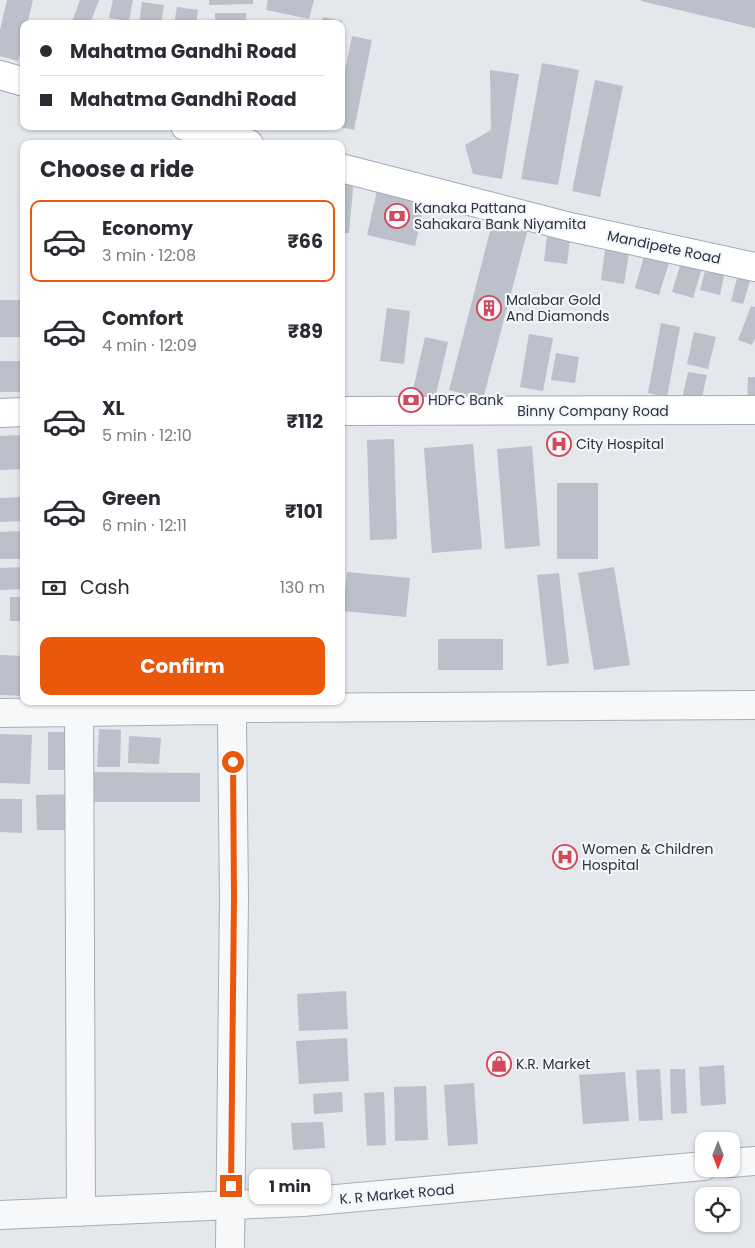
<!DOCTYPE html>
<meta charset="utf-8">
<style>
:root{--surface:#fff;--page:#f7f7f7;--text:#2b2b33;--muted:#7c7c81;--line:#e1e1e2;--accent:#ea580c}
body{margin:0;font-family:Poppins,sans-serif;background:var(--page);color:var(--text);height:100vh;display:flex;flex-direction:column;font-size:19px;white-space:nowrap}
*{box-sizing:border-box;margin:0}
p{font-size:16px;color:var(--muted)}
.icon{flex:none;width:28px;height:28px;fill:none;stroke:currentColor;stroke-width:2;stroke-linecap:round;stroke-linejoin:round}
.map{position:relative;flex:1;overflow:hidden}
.drawer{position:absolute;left:20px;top:140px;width:325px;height:565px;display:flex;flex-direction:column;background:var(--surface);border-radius:10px;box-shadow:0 1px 4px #0004}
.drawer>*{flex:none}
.banner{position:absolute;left:20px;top:20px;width:325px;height:110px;border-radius:10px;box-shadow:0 1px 4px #0004;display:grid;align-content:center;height:110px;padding:0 20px;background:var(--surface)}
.needle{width:32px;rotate:180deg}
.buttons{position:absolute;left:695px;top:1132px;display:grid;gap:10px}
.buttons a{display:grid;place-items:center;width:45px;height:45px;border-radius:10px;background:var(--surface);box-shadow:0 1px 4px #0004;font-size:25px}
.end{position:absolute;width:22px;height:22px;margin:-11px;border:6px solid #ea580c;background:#fff;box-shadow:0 0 0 2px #fff}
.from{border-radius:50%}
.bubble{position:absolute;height:35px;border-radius:10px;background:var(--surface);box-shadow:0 1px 4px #0004;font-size:16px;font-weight:700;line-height:35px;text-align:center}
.banner b{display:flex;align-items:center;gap:18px;height:48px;font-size:19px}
.banner b+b{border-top:1px solid var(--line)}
.banner i{width:12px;height:12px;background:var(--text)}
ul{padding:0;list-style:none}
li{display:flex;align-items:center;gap:15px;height:82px;margin:0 10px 8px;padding:0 10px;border:2px solid transparent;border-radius:10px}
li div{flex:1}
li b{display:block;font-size:19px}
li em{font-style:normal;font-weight:700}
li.on{border-color:var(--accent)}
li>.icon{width:45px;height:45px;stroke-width:1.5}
h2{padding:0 20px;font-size:22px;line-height:60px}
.pay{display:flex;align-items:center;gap:12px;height:55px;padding:0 20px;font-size:19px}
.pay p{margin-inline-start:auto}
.cta{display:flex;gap:10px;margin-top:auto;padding:10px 20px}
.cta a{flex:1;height:58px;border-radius:10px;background:var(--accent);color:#fff;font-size:20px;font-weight:700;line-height:58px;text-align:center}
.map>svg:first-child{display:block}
</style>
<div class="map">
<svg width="755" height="1248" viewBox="0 0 755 1248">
<rect width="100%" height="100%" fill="#e4e7ec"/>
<path fill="#bbc0ca" d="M7 0H33L27 24H24V38L18 61 0 56V30Z
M80 0H99L90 24H71Z
M113 0H133L129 21 109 18Z
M209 0H253V4L209 5Z
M268 0H314L309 19 266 10Z
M641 0H755V28L641 1Z
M142 2 164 5 161 24H139Z
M177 7 198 10 196 24H174Z
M215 13H246V24H215Z
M323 17 342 21V24H321Z
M352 36 372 40 354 130 341 127V90Z
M542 63 579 70 558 185 521 179Z
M490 70 519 74 502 179 473 174 465 145 491 130Z
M595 80 623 86 600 197 572 191Z
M341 176 354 177 349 233H341Z
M378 186 426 197 415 246 367 235Z
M494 216 529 225 483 399 449 390Z
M548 229 571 232 567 264 544 261Z
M606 243 630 246 624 284 601 280Z
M646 249 671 256 659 295 635 288Z
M682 259 703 265 693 298 672 292Z
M706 267 725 271 720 295 700 290Z
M738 275 751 278 743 304 731 301Z
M0 300H24V337H0Z
M751 306 755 307V338L752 345 738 340Z
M387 308 410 311 404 364 380 361Z
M661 323 680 327 667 397 648 393Z
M694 332 716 337 708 369 687 364Z
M529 334 553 338 543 391 520 387Z
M425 337 448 342 435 399 412 394Z
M556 353 579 357 575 383 551 380Z
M0 361H24V392H0Z
M688 372 707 375 700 406 681 403Z
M748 377H755V406H747Z
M24 435V469L0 470V436Z
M394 439 397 539 370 540 367 440Z
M473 444 482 549 432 553 424 448Z
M532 446 540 546 505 549 497 449Z
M557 483H598V559H557Z
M22 497 23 521 0 522V498Z
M24 531V559H0V532Z
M24 567V589L0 590V568Z
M614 567 630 665 594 670 578 573Z
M347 572 410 578 406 617 343 611Z
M559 573 569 663 547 666 537 575Z
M10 597H24V621H10Z
M438 639H503V670H438Z
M0 655 24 656V696L0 695Z
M99 729 121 730 120 767H97Z
M48 732H84V770H48Z
M0 734 32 735 30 784 0 783Z
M129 736 161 738 159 764 128 763Z
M92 772 200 773V802H92Z
M81 794V830H37L36 795Z
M0 799H22V833L0 832Z
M346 991 348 1029 299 1031 297 994Z
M347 1038 349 1081 299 1084 296 1041Z
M724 1065 726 1104 701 1106 699 1067Z
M660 1069 663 1120 639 1121 636 1070Z
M670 1069H685L687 1113 671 1114Z
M625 1072 629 1121 583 1124 579 1075Z
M474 1083 478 1144 448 1146 444 1085Z
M426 1086 428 1140 395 1141 394 1087Z
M342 1092 343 1112 314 1114 313 1094Z
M384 1092 386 1145 367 1146 364 1093Z
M323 1122 325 1148 293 1150 291 1123Z"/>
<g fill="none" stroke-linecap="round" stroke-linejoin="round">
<defs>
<path id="minor" d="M79 701 81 1212
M244 708 755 705
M0 713 218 710
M731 1163 755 1161
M0 1215 303 1202 704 1166
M230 1248 234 897 232 723"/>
<path id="major" d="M0 75 24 82
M185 126 249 144
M341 168 570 227 755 267
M341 411 755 410
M0 413 24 412"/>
</defs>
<use href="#minor" stroke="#a9aeb7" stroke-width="30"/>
<use href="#major" stroke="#a3abb8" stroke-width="30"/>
<use href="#minor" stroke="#f7f8fa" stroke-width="28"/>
<use href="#major" stroke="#fff" stroke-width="28"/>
</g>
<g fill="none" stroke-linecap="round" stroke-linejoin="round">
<path stroke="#ea580c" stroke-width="6" d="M231 1186 234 897 233 762"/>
</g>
<defs>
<symbol id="bank-ring" viewBox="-11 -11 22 22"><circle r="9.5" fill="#f4f6f9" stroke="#d1495b" stroke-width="1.5"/><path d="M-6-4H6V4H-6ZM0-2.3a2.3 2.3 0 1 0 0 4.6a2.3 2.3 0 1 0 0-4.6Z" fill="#d1495b"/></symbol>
<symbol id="building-ring" viewBox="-11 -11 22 22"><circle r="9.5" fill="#f4f6f9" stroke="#d1495b" stroke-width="1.5"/><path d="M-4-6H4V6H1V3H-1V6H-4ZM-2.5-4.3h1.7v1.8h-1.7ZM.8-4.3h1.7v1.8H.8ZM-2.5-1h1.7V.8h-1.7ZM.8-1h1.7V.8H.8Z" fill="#d1495b"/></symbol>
<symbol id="hospital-ring" viewBox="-11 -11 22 22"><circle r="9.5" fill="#f4f6f9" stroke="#d1495b" stroke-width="1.5"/><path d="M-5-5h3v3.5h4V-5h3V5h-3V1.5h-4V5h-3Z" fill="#d1495b"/></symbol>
<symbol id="shop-ring" viewBox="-11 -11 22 22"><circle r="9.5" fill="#f4f6f9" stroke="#d1495b" stroke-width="1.5"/><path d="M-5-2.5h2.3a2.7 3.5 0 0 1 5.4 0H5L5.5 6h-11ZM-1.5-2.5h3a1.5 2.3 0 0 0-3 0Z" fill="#d1495b"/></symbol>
</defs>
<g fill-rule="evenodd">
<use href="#bank-ring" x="383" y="202" width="28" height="28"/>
<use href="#building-ring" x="475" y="294" width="28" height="28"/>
<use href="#bank-ring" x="397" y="386" width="28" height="28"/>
<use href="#hospital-ring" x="545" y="430" width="28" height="28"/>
<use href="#hospital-ring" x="551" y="843" width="28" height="28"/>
<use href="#shop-ring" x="485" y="1050" width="28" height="28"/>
</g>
<g text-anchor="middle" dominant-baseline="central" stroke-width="4.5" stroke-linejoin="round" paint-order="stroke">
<g font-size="14" fill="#2b3445" stroke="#f4f6f9" text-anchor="start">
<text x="414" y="208">Kanaka Pattana<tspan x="414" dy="16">Sahakara Bank Niyamita</tspan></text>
<text x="506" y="300">Malabar Gold<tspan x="506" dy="16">And Diamonds</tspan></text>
<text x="428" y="400">HDFC Bank</text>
<text x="576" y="444">City Hospital</text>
<text x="582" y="849">Women &amp; Children<tspan x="582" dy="16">Hospital</tspan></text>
<text x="516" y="1064">K.R. Market</text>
</g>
<g font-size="14" fill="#2b3445" stroke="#f4f6f9">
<text transform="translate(664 247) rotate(12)">Mandipete Road</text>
<text x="593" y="411">Binny Company Road</text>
<text transform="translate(397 1194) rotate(-5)">K. R Market Road</text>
</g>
</g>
</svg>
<div class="buttons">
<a><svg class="needle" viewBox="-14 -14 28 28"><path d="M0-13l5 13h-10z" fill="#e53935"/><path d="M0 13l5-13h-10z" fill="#7c7c81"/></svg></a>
<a><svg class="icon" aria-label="locate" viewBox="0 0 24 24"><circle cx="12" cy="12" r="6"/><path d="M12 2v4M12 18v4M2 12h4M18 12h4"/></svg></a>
</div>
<i class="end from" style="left:233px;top:762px"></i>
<i class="end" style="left:231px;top:1186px"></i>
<div class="bubble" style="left:249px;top:1169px;width:82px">1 min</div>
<div class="banner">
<b><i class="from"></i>Mahatma Gandhi Road</b>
<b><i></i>Mahatma Gandhi Road</b>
</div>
<section class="drawer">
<h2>Choose a ride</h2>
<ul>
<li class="on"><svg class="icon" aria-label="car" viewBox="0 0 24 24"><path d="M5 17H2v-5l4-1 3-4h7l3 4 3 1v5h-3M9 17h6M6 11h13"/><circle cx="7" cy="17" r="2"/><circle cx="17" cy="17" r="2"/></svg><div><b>Economy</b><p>3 min · 12:08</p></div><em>₹66</em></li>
<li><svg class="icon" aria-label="car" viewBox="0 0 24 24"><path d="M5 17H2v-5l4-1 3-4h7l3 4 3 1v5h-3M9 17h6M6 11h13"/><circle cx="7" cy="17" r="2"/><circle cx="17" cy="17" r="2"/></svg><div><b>Comfort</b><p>4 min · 12:09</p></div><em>₹89</em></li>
<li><svg class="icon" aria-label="car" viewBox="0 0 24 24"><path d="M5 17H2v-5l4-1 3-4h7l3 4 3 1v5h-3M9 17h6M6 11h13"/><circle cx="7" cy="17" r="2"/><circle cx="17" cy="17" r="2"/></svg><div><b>XL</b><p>5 min · 12:10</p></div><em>₹112</em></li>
<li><svg class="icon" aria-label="car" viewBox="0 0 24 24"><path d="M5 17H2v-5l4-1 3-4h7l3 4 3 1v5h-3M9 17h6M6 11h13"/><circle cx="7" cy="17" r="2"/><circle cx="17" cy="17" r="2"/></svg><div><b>Green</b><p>6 min · 12:11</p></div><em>₹101</em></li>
</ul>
<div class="pay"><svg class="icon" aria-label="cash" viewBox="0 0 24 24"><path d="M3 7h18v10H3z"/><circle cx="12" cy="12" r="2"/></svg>Cash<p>130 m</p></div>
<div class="cta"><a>Confirm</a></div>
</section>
</div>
